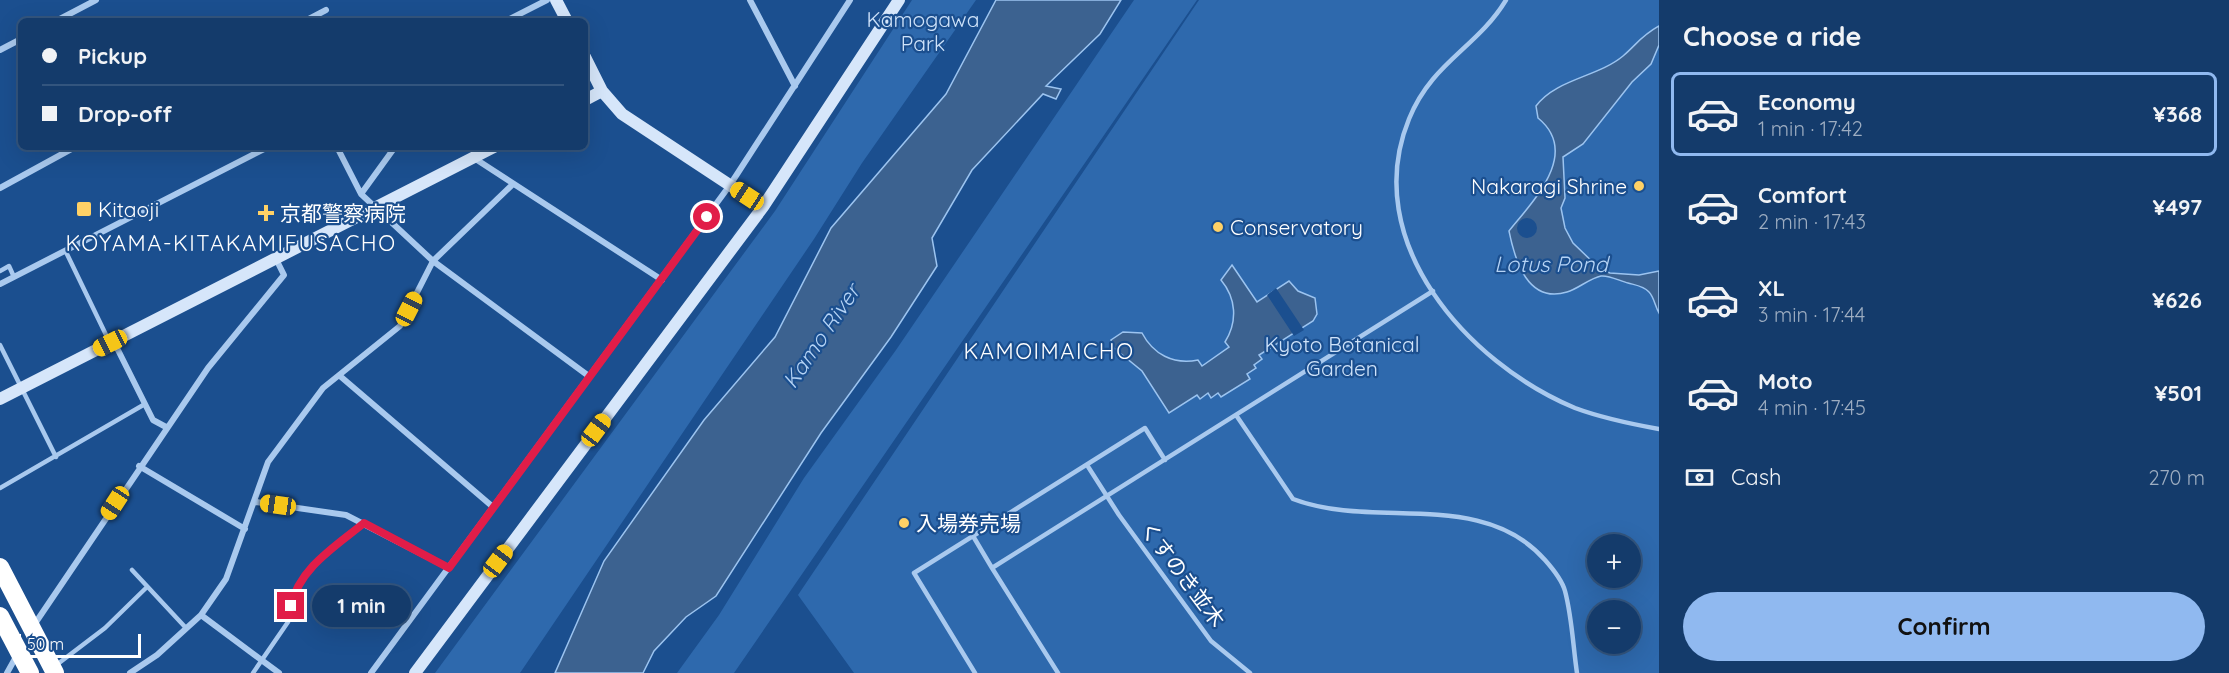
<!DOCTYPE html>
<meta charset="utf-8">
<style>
:root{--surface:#143b6b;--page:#214673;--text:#f1f3f6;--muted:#9dadc1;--line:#33557e;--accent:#90b9f0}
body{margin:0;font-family:Quicksand,"Noto Sans JP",sans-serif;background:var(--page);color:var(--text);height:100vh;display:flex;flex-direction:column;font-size:22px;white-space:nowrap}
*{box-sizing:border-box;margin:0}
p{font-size:20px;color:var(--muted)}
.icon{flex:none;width:33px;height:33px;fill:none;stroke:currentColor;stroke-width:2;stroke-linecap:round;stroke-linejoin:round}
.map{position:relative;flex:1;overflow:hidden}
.sheet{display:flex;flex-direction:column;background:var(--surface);width:570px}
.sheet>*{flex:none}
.top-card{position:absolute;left:18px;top:18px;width:570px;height:132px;border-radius:9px;box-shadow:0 6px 24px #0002,0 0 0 2px var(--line);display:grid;align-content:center;height:132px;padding:0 24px;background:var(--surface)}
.fabs{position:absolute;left:1587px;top:534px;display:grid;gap:12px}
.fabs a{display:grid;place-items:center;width:54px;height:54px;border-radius:50%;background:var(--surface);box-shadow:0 6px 24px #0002,0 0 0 2px var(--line);font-size:30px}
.scale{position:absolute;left:18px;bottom:15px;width:123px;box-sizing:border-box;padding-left:6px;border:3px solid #fff;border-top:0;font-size:16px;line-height:21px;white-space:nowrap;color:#fff;-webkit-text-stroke:4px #1b4f8f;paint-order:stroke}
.end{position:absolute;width:27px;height:27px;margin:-14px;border:8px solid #e11d48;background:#fff;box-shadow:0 0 0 3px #fff}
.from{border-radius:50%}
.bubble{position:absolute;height:42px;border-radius:21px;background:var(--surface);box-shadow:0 6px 24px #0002,0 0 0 2px var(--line);font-size:20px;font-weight:800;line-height:42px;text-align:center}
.car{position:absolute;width:18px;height:36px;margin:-18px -9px;border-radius:8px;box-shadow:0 0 4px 2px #0007;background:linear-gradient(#f5c518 24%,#345 0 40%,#f5c518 0 76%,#345 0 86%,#f5c518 0)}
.top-card b{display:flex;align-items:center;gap:21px;height:57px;font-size:22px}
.top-card b+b{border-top:2px solid var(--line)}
.top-card i{width:15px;height:15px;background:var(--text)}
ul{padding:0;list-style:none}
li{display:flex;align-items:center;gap:18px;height:84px;margin:0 12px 9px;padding:0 12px;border:3px solid transparent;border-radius:9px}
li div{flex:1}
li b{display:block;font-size:22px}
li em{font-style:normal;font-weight:800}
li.active{border-color:var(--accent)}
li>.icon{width:54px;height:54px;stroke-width:1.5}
h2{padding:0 24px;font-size:27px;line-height:72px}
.pay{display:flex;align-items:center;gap:15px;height:66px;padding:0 24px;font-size:22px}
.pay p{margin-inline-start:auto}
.cta{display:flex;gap:12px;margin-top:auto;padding:12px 24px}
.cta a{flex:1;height:69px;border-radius:36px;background:var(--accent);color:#111;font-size:24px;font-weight:800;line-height:69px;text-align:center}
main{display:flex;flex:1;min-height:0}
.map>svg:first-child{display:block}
</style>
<main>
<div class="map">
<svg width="1659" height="673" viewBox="0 0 1659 673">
<rect width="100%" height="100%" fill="#1b4f8f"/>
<path fill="#2e69ad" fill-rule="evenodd" d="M912 0H976L862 163 814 239 520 673H435L775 211Z
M1134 0H1197L734 673H677L719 615 804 478 896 350Z
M1199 0H1659V673H854L798 595ZM1598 544H1630V578H1598ZM1598 610H1630V644H1598Z"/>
<path fill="#3c6290" stroke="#9cc4f0" stroke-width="1.5" d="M996 0H1121L1100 34 1046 86 1061 89 1056 99 1043 94 972 170 932 238 937 266 891 337 821 433 716 596 686 617 654 651 643 673H555L604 561 704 420 775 337 831 228 946 94Z
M1659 26V45L1651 64 1632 82 1583 144 1563 157 1565 198 1561 208 1565 228 1573 243 1600 269 1610 273 1639 275 1659 271V313C1655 306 1654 297 1649 292 1644 286 1635 285 1628 283 1620 281 1609 275 1601 276 1590 278 1578 289 1567 292 1528 304 1515 261 1509 231 1533 201 1581 153 1538 118L1536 106C1556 79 1598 77 1623 56 1637 44 1641 36 1659 26Z
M1232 265 1257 302 1289 281 1298 291 1315 298 1317 314 1313 321 1259 355 1262 359 1254 365 1256 368 1247 374 1250 379 1221 397 1218 393 1211 398 1208 393 1200 399 1197 395 1169 413 1142 371 1114 348 1111 340 1123 332 1142 333C1153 354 1173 365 1198 360L1202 366 1229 347 1225 342C1238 321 1236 298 1221 280Z"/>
<path fill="#1b4f8f" d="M1517 228a10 10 0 1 1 20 0a10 10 0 1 1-20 0Z
M1276 288 1304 330 1294 336 1267 295Z"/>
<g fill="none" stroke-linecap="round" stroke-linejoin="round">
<path stroke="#a9c9ee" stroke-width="4.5" d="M1506 0C1477 48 1432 62 1409 119 1359 241 1467 363 1575 408 1602 418 1631 424 1659 429
M66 252 109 341
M0 271 9 266 14 277
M0 345 56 457
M1236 415 1293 499C1375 530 1482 488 1545 560 1553 569 1562 580 1565 591 1572 617 1573 646 1577 673
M1087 465 1119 515 1211 641 1250 673
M0 488 145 404
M973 536 992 568 1433 291
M992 568 1058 673
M132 570 186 628
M55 666 105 628 147 587
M253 673 288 622 295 590 312 566 364 523
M975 673 914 573 1145 428 1165 460"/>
<path stroke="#a9c9ee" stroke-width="6" d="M750 0 795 86
M56 21 96 0
M305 21 326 10
M506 21 547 0
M0 50 21 39
M337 147 361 194
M474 158 662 280
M513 184 433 261 590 377
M0 188 75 147
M0 284 268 147
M114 342 153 420 166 427
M340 376 493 507
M139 466 245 529
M256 502 346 515 449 568
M201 615 279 673
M34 625 208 368 284 275 276 259
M7 673 17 655
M130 673 157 655 201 615 226 579 268 462 323 388 400 326 433 261 361 194 395 147
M371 673 730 185 850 0"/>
<path stroke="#d6e6fa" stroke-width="12" d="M556 0 567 21
M585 57 602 91 622 114 763 207
M585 100 602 91
M0 399 494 147
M415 673 763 207 899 0"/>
<path stroke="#fff" stroke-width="18" d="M0 567 55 673
M0 616 30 673"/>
</g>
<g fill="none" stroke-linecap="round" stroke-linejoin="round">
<path stroke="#e11d48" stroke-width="8" d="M291 606C299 568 336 546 364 523L449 568 707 217"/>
</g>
<g fill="#ffd166" stroke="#1b4f8f" stroke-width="2">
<circle cx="1639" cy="186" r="6"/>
<rect x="76" y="201" width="16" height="16" rx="3"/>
<path d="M263 204h6v6h6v6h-6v6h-6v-6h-6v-6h6z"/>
<circle cx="1218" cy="227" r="6"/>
<circle cx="904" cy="523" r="6"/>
</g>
<g text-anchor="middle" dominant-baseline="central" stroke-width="4.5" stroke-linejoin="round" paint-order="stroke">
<g font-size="21" fill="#cfe3fa" stroke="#1b4f8f">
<text x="923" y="19">Kamogawa<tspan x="923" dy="24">Park</tspan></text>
<text x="1342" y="344">Kyoto Botanical<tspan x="1342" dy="24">Garden</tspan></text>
</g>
<g font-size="21" fill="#fff" stroke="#1b4f8f" text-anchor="start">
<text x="1627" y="186" text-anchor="end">Nakaragi Shrine</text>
<text x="98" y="209">Kitaoji</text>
<text x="280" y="213">京都警察病院</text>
<text x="1230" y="227">Conservatory</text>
<text x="916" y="523">入場券売場</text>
</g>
<g font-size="21" fill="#fff" stroke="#1b4f8f">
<text transform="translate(1183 574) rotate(53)">くすのき並木</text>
</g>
<g font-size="22" letter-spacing="1.5" fill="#fff" stroke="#1b4f8f">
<text x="231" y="243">KOYAMA-KITAKAMIFUSACHO</text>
<text x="1049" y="351">KAMOIMAICHO</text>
</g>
<g font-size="22" font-style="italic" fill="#b5d3f5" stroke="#1b4f8f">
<text x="1551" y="264">Lotus Pond</text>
<text transform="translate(821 336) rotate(-56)">Kamo River</text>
</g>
</g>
</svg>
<div class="fabs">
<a>+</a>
<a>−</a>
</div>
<div class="scale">50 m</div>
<i class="end from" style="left:707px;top:217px"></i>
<i class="end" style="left:291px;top:606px"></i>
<div class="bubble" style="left:312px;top:585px;width:99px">1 min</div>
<i class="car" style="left:747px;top:196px;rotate:303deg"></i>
<i class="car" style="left:409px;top:309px;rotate:27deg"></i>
<i class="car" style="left:110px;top:343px;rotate:243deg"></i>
<i class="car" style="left:596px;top:430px;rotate:37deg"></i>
<i class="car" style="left:115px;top:503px;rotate:213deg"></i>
<i class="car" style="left:278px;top:505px;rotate:278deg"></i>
<i class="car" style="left:498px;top:561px;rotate:37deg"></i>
<div class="top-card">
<b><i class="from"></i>Pickup</b>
<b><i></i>Drop-off</b>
</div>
</div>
<section class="sheet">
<h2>Choose a ride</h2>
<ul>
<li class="active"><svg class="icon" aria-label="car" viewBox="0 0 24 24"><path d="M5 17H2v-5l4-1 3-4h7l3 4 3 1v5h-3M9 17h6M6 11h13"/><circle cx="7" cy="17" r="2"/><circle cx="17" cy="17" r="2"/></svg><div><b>Economy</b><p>1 min · 17:42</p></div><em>¥368</em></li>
<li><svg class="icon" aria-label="car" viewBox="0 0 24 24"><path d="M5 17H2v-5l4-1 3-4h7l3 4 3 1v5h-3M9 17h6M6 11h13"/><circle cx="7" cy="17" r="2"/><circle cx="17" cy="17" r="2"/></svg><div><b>Comfort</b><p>2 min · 17:43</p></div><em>¥497</em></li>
<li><svg class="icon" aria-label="car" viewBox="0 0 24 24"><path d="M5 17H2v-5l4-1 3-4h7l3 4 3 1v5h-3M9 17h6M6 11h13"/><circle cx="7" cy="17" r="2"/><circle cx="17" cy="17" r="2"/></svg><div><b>XL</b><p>3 min · 17:44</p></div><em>¥626</em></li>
<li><svg class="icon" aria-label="car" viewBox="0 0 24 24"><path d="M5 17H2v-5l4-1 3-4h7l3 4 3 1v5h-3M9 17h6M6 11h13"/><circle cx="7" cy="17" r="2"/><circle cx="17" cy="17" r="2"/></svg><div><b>Moto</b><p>4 min · 17:45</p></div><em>¥501</em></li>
</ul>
<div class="pay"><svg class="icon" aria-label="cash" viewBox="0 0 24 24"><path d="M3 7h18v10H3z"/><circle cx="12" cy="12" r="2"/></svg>Cash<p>270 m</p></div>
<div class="cta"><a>Confirm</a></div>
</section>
</main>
